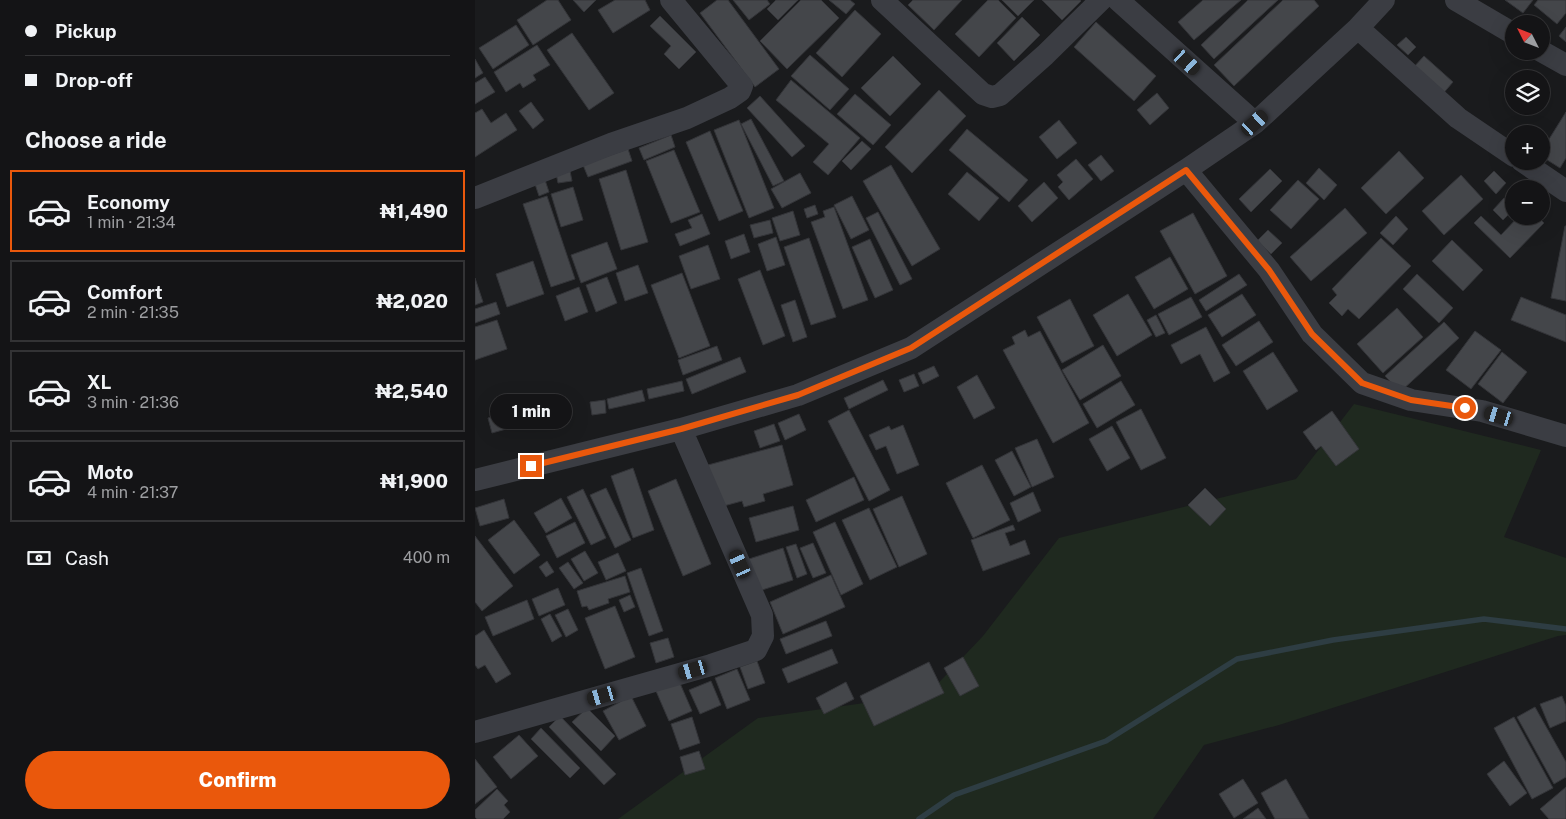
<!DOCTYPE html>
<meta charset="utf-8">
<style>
:root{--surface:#141416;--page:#212123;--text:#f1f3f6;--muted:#9d9ea1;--line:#333335;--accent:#ea580c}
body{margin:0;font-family:"Public Sans",sans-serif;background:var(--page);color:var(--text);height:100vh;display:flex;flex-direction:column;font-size:19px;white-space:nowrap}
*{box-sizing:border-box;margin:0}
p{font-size:16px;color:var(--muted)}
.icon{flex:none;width:28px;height:28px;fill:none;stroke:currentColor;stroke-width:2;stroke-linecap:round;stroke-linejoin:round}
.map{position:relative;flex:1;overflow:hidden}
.sheet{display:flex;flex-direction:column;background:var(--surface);width:475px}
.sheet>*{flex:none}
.banner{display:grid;align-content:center;height:110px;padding:0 25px;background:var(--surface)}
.needle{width:32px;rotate:312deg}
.tools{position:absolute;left:1030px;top:15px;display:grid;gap:10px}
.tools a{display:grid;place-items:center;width:45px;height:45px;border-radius:50%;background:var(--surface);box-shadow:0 5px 20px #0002,0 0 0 1px var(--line);font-size:25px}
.end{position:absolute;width:22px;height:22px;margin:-11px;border:6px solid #ea580c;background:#fff;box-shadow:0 0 0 2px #fff}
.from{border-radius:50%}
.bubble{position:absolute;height:35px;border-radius:18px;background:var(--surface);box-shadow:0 5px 20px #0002,0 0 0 1px var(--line);font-size:16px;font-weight:800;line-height:35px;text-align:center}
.car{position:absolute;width:15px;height:30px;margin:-15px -8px;border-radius:6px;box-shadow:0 0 4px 1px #0007;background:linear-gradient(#222 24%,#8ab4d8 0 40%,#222 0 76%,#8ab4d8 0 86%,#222 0)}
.banner b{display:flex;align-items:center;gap:18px;height:48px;font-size:19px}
.banner b+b{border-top:1px solid var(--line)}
.banner i{width:12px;height:12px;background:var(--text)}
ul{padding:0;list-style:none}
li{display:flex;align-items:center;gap:15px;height:82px;margin:0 10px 8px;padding:0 15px;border:2px solid var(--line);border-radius:0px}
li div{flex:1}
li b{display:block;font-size:19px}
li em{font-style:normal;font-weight:800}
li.selected{border-color:var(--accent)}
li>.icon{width:45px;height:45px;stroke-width:1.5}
h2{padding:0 25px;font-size:22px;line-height:60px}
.pay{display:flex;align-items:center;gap:12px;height:55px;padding:0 25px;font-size:19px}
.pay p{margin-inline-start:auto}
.button{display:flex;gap:10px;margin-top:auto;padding:10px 25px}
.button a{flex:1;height:58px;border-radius:30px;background:var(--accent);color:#fff;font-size:20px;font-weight:800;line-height:58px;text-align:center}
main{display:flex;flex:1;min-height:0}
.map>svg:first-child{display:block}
</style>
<main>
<section class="sheet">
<div class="banner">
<b><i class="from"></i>Pickup</b>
<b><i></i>Drop-off</b>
</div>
<h2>Choose a ride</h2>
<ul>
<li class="selected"><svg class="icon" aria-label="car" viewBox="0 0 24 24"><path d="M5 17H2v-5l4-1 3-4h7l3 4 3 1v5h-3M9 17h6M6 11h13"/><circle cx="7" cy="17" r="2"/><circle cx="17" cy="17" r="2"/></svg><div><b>Economy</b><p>1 min · 21:34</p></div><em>₦1,490</em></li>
<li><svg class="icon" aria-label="car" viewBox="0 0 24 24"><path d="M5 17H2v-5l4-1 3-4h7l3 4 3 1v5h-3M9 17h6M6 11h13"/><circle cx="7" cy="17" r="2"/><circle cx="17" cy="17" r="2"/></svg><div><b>Comfort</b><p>2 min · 21:35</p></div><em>₦2,020</em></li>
<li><svg class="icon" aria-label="car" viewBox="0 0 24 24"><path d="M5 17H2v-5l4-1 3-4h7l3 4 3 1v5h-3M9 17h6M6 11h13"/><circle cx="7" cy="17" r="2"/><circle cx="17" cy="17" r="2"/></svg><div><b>XL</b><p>3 min · 21:36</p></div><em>₦2,540</em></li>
<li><svg class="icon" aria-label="car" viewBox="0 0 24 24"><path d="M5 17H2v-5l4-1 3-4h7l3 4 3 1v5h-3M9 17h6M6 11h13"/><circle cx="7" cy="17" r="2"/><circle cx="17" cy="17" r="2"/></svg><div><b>Moto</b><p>4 min · 21:37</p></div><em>₦1,900</em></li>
</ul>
<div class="pay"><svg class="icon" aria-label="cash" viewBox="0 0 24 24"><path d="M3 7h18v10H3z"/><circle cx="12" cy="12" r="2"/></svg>Cash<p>400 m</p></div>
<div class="button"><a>Confirm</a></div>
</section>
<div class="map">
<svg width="1091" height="819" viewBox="0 0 1091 819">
<rect width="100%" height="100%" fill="#1a1b1d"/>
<path fill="#1f291f" d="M879 404 1066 450 1029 537 1091 558V635L1083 636 804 725 729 745 678 819H143L283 718 453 694 508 636 584 538 821 479Z"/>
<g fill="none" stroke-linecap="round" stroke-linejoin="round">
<path stroke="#2e3d43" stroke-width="5.5" d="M444 819 479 795 631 741 762 659 858 640 1009 619 1091 629"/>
</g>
<path fill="#44464a" stroke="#343539" d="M72 0H83L96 20 58 45 42 20Z
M98 0H121L109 12Z
M140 0H170L175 10 138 33 123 10Z
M242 0H253L304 69 280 87 225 13Z
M258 0H292L295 4 274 20Z
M301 0H323L303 20 292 9Z
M326 0H346L364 18 312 69 285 41Z
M354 0H375L380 4 371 14Z
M438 0H487L459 30 433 5Z
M513 0H523L541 18 504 57 480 34Z
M527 0H559L543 16Z
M567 0H605L606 1 587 20Z
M728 0H766L719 40 703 22Z
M773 0H803L739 59 726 45Z
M808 0H839L844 6 759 86 739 65Z
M1030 0H1058L1048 13Z
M1063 0H1091V13L1082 24 1059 5Z
M380 10 406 34 367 77 341 53Z
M185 16 221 52 204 69 189 54 196 46 175 26Z
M547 17 565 35 539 61 522 43Z
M621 22 681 76 659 101 599 47Z
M41 25 54 45 18 69 4 48Z
M1091 27V42L1084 36Z
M97 33 139 93 114 110 72 50Z
M931 37 941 47 933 55 922 45Z
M62 45 75 65 58 75 61 80 48 88 45 83 31 92 19 72Z
M335 55 374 89 355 110 316 76Z
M418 56 446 84 415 116 386 88Z
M949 56 978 82 966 96 937 69Z
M0 59 8 73 0 78Z
M10 77 20 92 0 104V83Z
M316 80 385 138 353 175 338 162 354 144 301 100Z
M464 90 491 116 437 173 410 147Z
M682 93 694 108 675 125 662 110Z
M380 94 416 125 398 145 362 114Z
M285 96 330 146 317 157 272 108Z
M56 102 69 120 58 129 44 111Z
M7 109 16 123 31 113 42 130 0 157V113Z
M1091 112V158L1085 168 1066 156V152Z
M276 119 309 181 298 186 266 124Z
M264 120 299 208 274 218 239 130Z
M584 120 602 143 582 159 564 137Z
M492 129 553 180 534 202 474 150Z
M235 131 268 211 244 221 211 142Z
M196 135 200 147 169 160 164 148Z
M387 141 396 149 376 170 367 161Z
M153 149 157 161 113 177 108 165Z
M199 150 225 212 196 223 171 161Z
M924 151 949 178 911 214 886 188Z
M626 155 639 171 626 181 613 165Z
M601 159 618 179 594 200 583 187 588 182 582 175Z
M416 165 465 249 437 266 388 181Z
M844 168 862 185 849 200 831 183Z
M795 169 807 181 776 212 764 199Z
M151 170 173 242 146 250 124 179Z
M95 171 97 181 83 183 81 173Z
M1019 171 1031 183 1021 194 1009 181Z
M492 172 524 198 504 221 473 194Z
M325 173 336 193 307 208 296 189Z
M986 175 1008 199 969 235 947 211Z
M70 180 74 192 64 196 60 184Z
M823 180 844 199 816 229 795 210Z
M569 182 583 198 557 222 543 206Z
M98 187 108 220 86 227 76 194Z
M72 196 100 279 76 287 48 204Z
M377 196 394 230 376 239 359 205Z
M1029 198 1039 209 1028 220 1018 210Z
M340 205 343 214 332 218 329 209Z
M359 207 393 300 368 309 336 222 350 217 348 211Z
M870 208 892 233 836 281 815 257Z
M318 211 325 235 305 241 297 218Z
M403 212 437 279 425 285 391 218Z
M718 213 752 276 720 294 685 231Z
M227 214 235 234 205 246 200 234 217 228 213 220Z
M921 216 933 229 918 245 905 233Z
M1006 216 1026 235 1044 216H1062L1069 223 1035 258 999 223Z
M295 220 298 233 279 238 275 225Z
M1090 226H1091V301L1076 298Z
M793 230 807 243 796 254 782 241Z
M269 234 275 252 256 259 250 241Z
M301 237 310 265 292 271 283 244Z
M334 238 361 317 336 325 309 247Z
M906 238 936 266 884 319 873 309 867 316 854 303 862 295 857 289Z
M395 239 418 290 400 298 377 247Z
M977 240 1008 270 988 291 957 261Z
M132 242 142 269 106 283 96 255Z
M233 245 245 279 216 289 204 256Z
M695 257 713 289 679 309 660 277Z
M58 261 69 294 32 307 21 274Z
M163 265 173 293 150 301 141 273Z
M285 270 310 336 288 345 263 279Z
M207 273 235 346 204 358 176 285Z
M764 274 772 285 731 311 724 300Z
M942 274 978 308 964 323 928 289Z
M132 277 142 303 121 312 111 285Z
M0 278 8 302 0 305Z
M104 287 113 312 90 321 81 296Z
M653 294 677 335 642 356 618 315Z
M767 294 781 315 747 337 733 315Z
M716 297 727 317 694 335 683 314Z
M1046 297 1091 315V342L1036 320Z
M595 299 619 346 587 363 562 317Z
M320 300 332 337 318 342 306 305Z
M21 302 25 314 0 323V309Z
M922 308 948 337 908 373 882 344Z
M681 315 690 333 681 337 672 320Z
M22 320 32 349 0 360V327Z
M784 321 798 342 761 366 747 345Z
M969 322 984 338 925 392 910 376Z
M731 327 755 373 739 382 725 354 706 364 696 345Z
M550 330 553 337 565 331 614 423 578 443 528 350 540 344 537 337Z
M1000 331 1026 350 996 389 971 370Z
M628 345 646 376 605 400 587 370Z
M242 346 247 360 208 375 203 360Z
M798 352 823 391 792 410 768 371Z
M1027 352 1052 372 1028 403 1003 384Z
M265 357 271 372 217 394 211 379Z
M459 366 464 376 448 384 443 373Z
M439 374 444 386 429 392 424 380Z
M502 375 520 408 499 419 482 387Z
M408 380 413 390 374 409 369 398Z
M207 381 209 391 174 399 172 389Z
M646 381 660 405 622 428 608 404Z
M167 390 170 401 134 409 132 399Z
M80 397 87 418 64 426 58 405Z
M130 400 131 413 117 415 115 402Z
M45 409 49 424 17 433 13 418Z
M666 409 691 458 666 470 641 422Z
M374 410 415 490 394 501 353 421Z
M857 411 884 449 861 466 846 446 841 450 828 432Z
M324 414 331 430 310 440 303 423Z
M299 424 305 441 285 448 279 431Z
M428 425 444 465 422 474 411 446 401 450 394 435 414 426 416 430Z
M637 426 655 458 632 471 614 439Z
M562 439 579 477 557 487 540 448Z
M307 445 318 485 288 494 290 501 269 507 267 501 245 507 233 465Z
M537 451 556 487 539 496 520 460Z
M507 465 535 520 498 538 471 483Z
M158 468 179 530 158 538 136 476Z
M379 477 389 500 341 522 331 500Z
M201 479 236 564 208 576 173 491Z
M131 488 156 540 140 548 115 495Z
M730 488 751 509 735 526 713 505Z
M108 489 131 538 116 545 92 497Z
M558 492 566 511 543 522 535 503Z
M427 496 452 554 424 567 398 509Z
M86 498 97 518 71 533 59 513Z
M29 499 34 518 5 526 0 508Z
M318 506 324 530 281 542 274 518Z
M394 508 422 567 395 580 367 520Z
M39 520 65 555 39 574 13 540Z
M100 522 110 543 82 558 71 536Z
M360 522 388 584 366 595 338 532Z
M538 525 540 530 530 533 535 546 550 540 555 554 508 571 496 540Z
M0 536 38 586 7 611 0 602Z
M338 543 351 573 338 578 325 548Z
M321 544 332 574 322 578 311 547Z
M308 548 318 580 284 591 274 559Z
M110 551 123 573 109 581 96 559Z
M143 553 151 571 131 580 123 562Z
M72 561 79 572 71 577 64 567Z
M93 562 108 583 99 589 84 568Z
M166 568 188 631 174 636 152 573Z
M356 575 370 607 308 634 295 602Z
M150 576 155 592 133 599 134 603 114 610 112 606 107 607 102 591Z
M83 588 90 605 64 616 57 599Z
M155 595 160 607 149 612 144 600Z
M52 600 59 619 18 636 10 617Z
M140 606 160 657 130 669 110 618Z
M93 609 103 630 91 637 80 615Z
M75 614 87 636 77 642 66 619Z
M351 621 357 636 311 654 305 639Z
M9 630 36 674 21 683 10 665 3 669 0 665V636Z
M193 638 199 657 181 663 175 643Z
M357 649 363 663 313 683 307 669Z
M488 657 504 686 485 696 469 668Z
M282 661 290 683 273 689 265 667Z
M454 662 469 693 399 726 385 696Z
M262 669 275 700 252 709 240 678Z
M204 681 217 711 194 721 181 691Z
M236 681 246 705 225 714 214 690Z
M371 682 379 699 349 714 341 698Z
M156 696 171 726 144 740 128 711Z
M1087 696 1091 706V721L1075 728 1065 704Z
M1060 707 1091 762V777L1079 784 1042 717Z
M112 708 140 736 126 751 97 722Z
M85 716 141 774 129 785 74 727Z
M217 717 225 743 205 750 196 724Z
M1039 717 1078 788 1057 799 1019 728Z
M66 728 105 768 95 778 56 739Z
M44 735 63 756 36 779 18 757Z
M224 751 230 769 210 775 205 757Z
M0 759 22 787 0 804Z
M1029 761 1052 793 1035 806 1012 774Z
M768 779 783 803 759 818 744 794Z
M811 779 834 819H800L786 793Z
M1091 787V819H1074L1065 809Z
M22 789 33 801 29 805 35 812 28 819H2L0 817V810Z
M783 808 791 819H768Z"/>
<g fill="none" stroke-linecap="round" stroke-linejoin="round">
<path stroke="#3b3d43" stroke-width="22" d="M407 0 508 94 517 97 525 95 570 55 626 0
M643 0 780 123
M981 0 1039 34
M883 28 983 118 1039 156
M1066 51 1091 65
M1047 161 1091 191
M711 170 794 270 837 334 887 383 936 400 1007 411 1091 436
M0 198 136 144 212 118 255 98 265 91 267 86 196 0
M0 480 206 429 323 395 436 348 711 170 780 123 883 28 909 0
M0 732 236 665 281 650 288 636 287 615 206 429"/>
</g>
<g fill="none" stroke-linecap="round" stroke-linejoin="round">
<path stroke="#ea580c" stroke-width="6" d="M56 466 206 429 323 395 436 348 711 170 794 270 837 334 887 383 936 400 990 408"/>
</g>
</svg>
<div class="tools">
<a><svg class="needle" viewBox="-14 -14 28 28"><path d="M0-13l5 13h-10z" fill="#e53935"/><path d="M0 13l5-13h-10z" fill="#9d9ea1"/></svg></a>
<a><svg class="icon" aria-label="layers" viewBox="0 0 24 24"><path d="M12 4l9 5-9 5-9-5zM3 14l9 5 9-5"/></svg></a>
<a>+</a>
<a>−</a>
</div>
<i class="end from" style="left:990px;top:408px"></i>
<i class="end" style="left:56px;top:466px"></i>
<div class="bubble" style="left:15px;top:394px;width:82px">1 min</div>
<i class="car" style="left:712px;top:62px;rotate:132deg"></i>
<i class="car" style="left:780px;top:123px;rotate:48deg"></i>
<i class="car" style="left:1024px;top:416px;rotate:287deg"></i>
<i class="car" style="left:265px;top:564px;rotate:336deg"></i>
<i class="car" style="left:218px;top:670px;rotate:254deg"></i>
<i class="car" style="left:127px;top:696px;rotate:254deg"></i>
</div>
</main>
